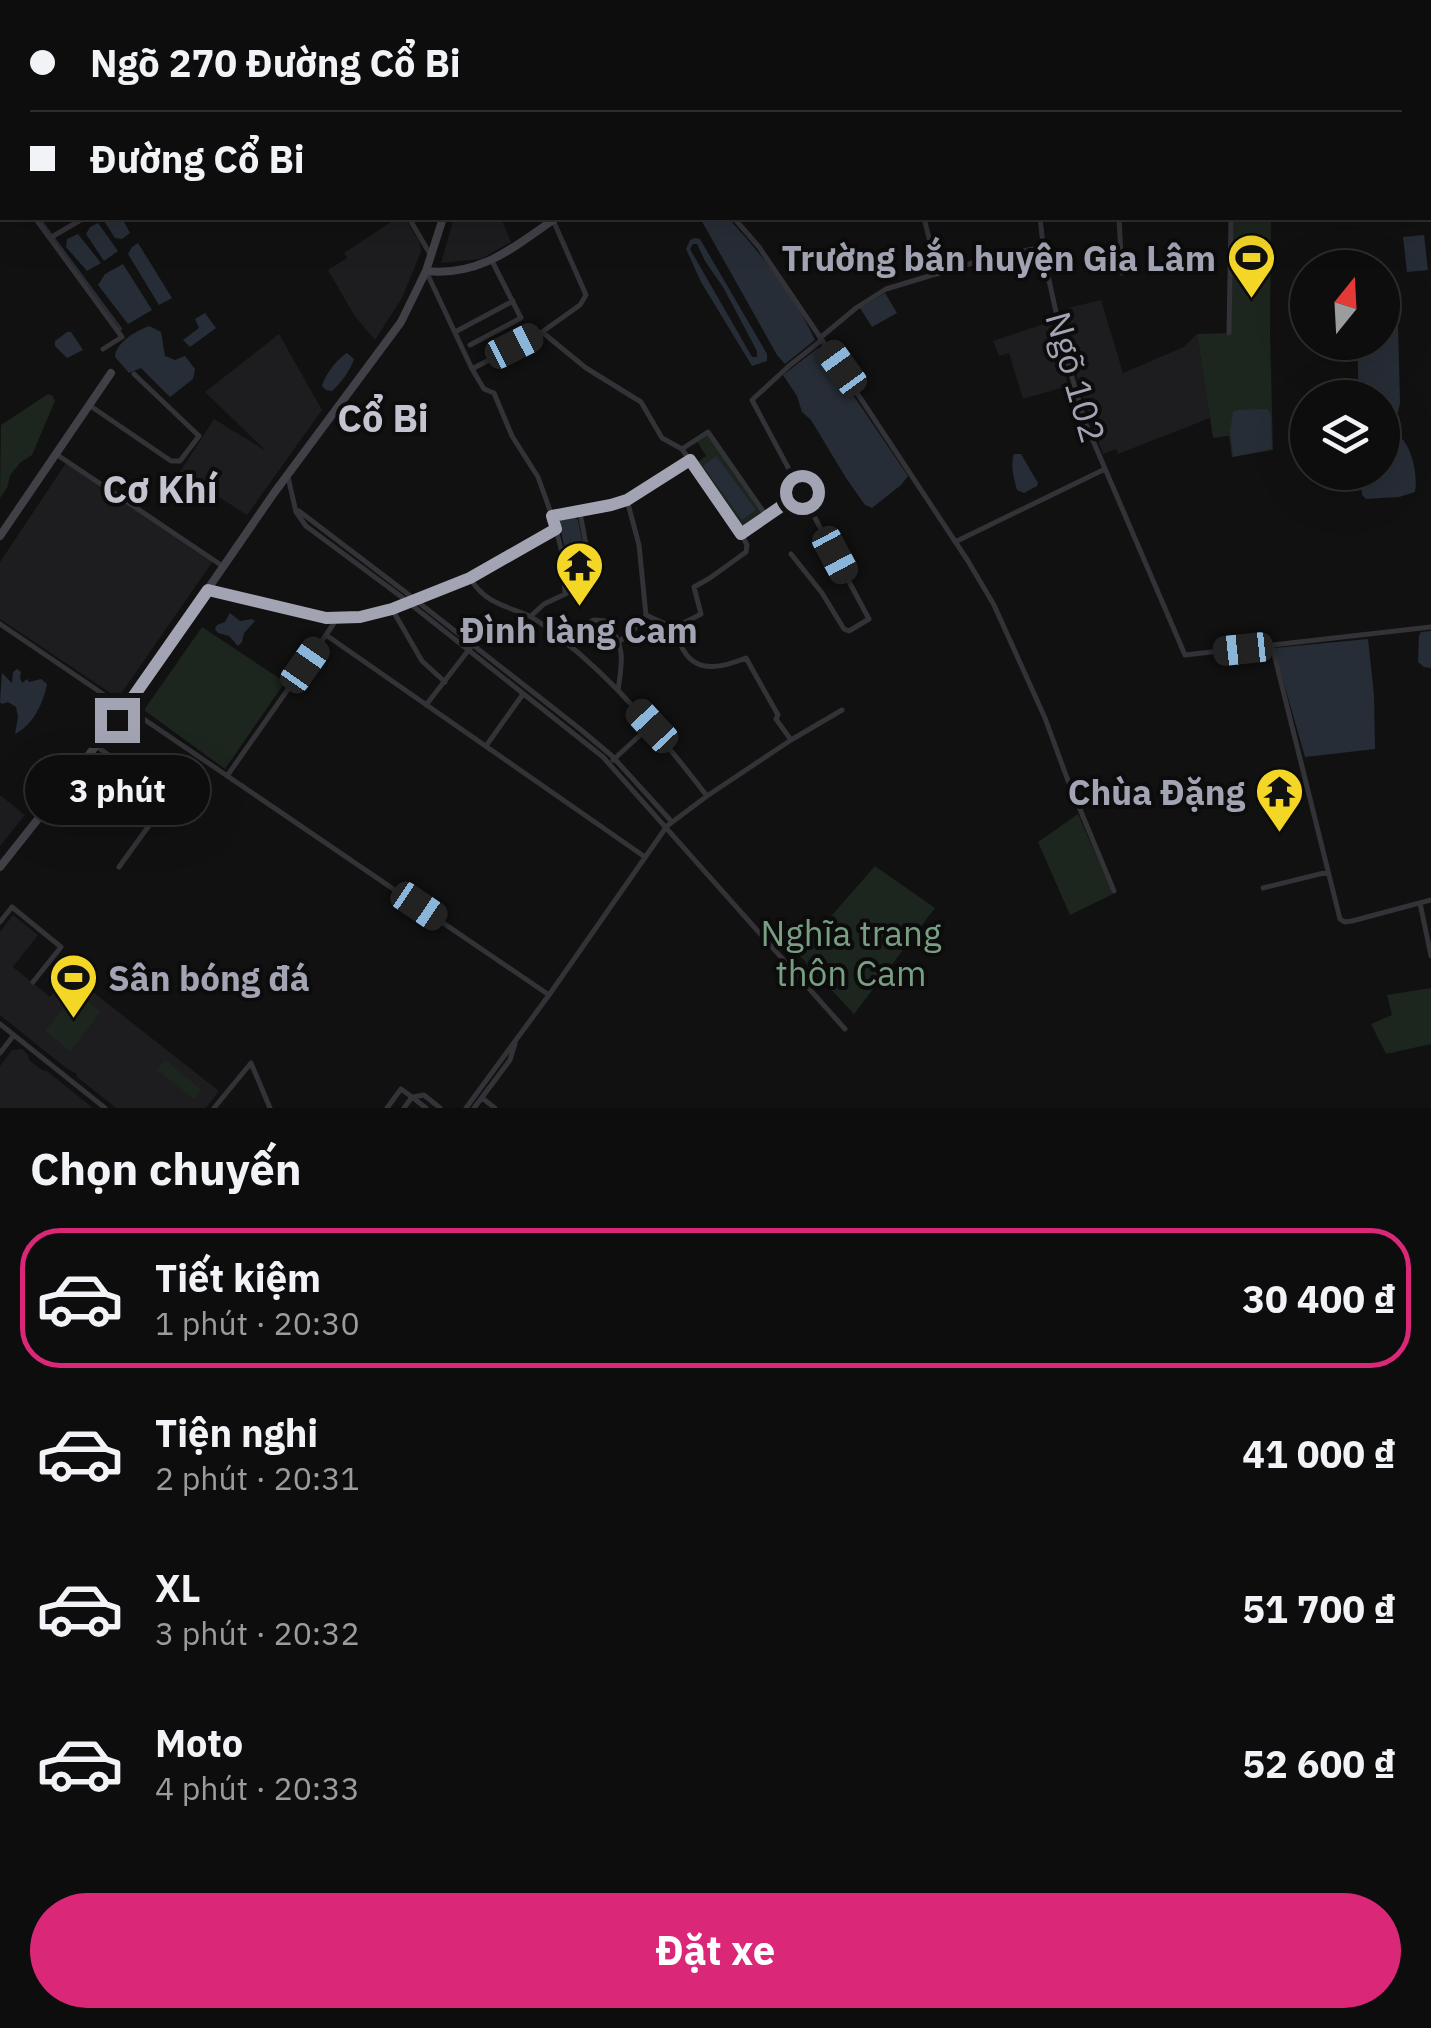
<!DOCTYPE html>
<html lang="vi">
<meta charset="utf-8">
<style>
:root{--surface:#0d0d0e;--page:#161617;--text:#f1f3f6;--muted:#9a9c9e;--line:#2d2d2e;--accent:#db2777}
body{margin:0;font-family:"IBM Plex Sans",sans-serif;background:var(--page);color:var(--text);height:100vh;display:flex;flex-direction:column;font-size:38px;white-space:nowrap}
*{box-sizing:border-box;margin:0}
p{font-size:32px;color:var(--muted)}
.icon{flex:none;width:55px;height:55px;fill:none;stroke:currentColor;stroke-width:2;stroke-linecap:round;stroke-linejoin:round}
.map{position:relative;height:1108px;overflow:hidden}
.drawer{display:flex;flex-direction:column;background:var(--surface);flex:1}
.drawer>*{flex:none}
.top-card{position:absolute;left:0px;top:0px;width:1432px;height:220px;box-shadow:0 10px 40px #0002,0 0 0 2px var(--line);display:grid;align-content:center;height:220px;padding:0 30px;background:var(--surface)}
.needle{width:65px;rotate:18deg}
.controls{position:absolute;left:1290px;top:250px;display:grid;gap:20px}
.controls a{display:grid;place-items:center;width:110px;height:110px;border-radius:50%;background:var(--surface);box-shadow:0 10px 40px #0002,0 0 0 2px var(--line);font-size:50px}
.end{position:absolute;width:45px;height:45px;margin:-22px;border:12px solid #a2a4b3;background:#111;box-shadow:0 0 0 5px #111}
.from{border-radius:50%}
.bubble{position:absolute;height:70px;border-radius:35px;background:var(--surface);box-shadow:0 10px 40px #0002,0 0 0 2px var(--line);font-size:32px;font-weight:700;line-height:70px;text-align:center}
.car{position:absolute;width:30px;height:60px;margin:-30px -15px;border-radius:12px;box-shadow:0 0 8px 2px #0007;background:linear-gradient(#222 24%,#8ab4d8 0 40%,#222 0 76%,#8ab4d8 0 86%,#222 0)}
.top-card b{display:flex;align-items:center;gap:35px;height:95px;font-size:38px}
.top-card b+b{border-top:2px solid var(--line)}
.top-card i{width:25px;height:25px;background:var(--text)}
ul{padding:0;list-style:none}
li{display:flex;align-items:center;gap:30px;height:140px;margin:0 20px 15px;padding:0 10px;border:5px solid transparent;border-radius:40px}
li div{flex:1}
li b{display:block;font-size:38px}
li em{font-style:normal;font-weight:700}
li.active{border-color:var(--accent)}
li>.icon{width:90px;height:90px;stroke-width:1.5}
h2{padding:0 30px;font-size:45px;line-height:120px}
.primary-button{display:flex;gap:20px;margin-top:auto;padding:20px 30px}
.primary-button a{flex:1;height:115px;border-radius:60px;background:var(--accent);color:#fff;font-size:40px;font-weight:700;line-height:115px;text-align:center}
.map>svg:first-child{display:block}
</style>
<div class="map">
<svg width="1431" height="1108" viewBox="0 0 1431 1108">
<rect width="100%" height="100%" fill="#111112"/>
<path fill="#1d1d1f" d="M470 0H620L623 2H471Z
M397 218H405L420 243 421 252 402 298 375 340 354 315 328 270 347 258 344 253Z
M454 218H501L511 242 481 259 441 263Z
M1101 300 1123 373 1184 347 1197 334 1210 418 1118 454 1116 449 1103 454 1083 397 1062 323 1071 320 1068 308Z
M1053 321 1068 386 1023 399 1009 353 999 356 993 341Z
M279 334 322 410 247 515 180 472 214 419 266 451 205 392Z
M66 463 213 561 118 698 0 619V562Z
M0 795 25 815 0 846Z
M13 915 38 935 13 967 50 997 70 974 219 1091 206 1108H116L77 1077V1074L66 1068 0 1015V932Z
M22 1049 28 1055 29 1060 42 1070 47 1071 93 1108H0V1066L12 1050Z"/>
<path fill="#1d251f" d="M1232 218H1271L1270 331 1273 450 1232 457 1229 436 1213 438 1197 334 1227 333Z
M48 394 53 396 55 401 32 455 21 462 14 470 10 476 7 488 0 498 1 425Z
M708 432 767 517 741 534 693 465 706 456 696 440Z
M202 627 285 682 225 769 144 710Z
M1078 814 1113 894 1070 915 1038 842Z
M875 866 935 908 854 1014 798 954Z
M1431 988V1044L1386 1054 1371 1024 1392 1015 1387 995Z
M77 992 101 1012 70 1051 45 1031Z
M165 1060 202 1090 194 1099 157 1070Z"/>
<path fill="#272d36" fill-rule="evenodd" d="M1206 0H1431V20L1430 2H1211Z
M102 218H122L130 233 122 239 115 238Z
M700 218H728C762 254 794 296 815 340L785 364 777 355Z
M98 223 118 251 104 261 86 234 90 227Z
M78 234 101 263 87 271 66 247 67 239Z
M1424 235 1428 270 1407 272 1403 237Z
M695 238 700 239 767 354V361L752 366 701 282 686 249 690 240ZM693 244H697L705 261 723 287 757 351V357H752L690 249Z
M138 243 172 298 159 305 128 254 132 247Z
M123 264 152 310 128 324 98 285 105 274Z
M1383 282 1393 283 1397 288 1400 403 1398 412 1383 416 1382 398 1359 397 1357 343 1382 342Z
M885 293 897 313 872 327 860 308Z
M205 313 216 328 190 347 183 340 199 328 195 319Z
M149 326 161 332 165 356 175 360 185 356 195 369 193 379 170 397 141 368 129 373 115 357C116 342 136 331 149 326Z
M67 332H71L83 350 67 358 55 346V341Z
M818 348 822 349 908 476 901 485 872 508 865 505 846 478 811 420 802 412 797 396 783 375Z
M347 353 354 359C350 371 341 383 332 391L326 390 322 386C325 375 337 359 347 353Z
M1267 409 1271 414 1272 449 1233 457 1230 431 1233 412 1237 410Z
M1397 434C1412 445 1418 474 1415 492L1399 497 1366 499 1362 495 1361 473 1382 472 1383 436Z
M1014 454H1021L1038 483 1037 486 1024 493 1017 490C1014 479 1010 465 1014 454Z
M716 456 756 510 742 520 703 466Z
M573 515 578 520 589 575 588 581 572 587 569 585 565 550 559 522 562 517Z
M230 613 240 621 252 619 255 621 244 633 242 642 238 646 229 636 218 633 215 629 217 625 225 622Z
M1431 631V668L1424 667 1418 662 1419 636 1421 632Z
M1368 639 1374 695 1375 749 1305 757 1274 648Z
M17 669 21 672 20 678 22 683 27 679 29 682 41 679 47 684C43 704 33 725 15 734L18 717 16 707 8 702 2 704 0 702 2 673 12 683 13 672Z"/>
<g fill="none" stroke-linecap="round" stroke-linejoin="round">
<path stroke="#272d36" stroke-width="2.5" d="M0 166 2 169
M39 218 121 329"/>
<path stroke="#323237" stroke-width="5" d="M56 0 58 2
M202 0 204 2
M291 0 292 2
M62 2 65 0
M0 42 2 41
M0 171 2 174
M35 218 122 337 103 349
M409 218 430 254
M734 218 759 247 822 340 790 365 752 400 869 619 849 631 844 629 822 593 791 554
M924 218 938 274
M1040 218 1045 262 1065 353 1085 422 1185 655 1431 627
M1119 218 1122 273
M553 220 586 295 580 305 542 332 586 368 641 402 662 438 682 449 741 534 802 492
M50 238 84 218
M426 271 472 369 484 389 494 393 512 436 538 477 552 516 611 505 627 500 639 545 646 615 674 628C678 635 679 644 684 651 698 675 726 666 746 658L778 715 776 719 791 740
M455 332 513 301
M1229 333 1231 218
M820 338 856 308 886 289 989 258 1043 247
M822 340 968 561 994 605 1045 718 1067 778 1114 891
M470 345 521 318 492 261
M472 369 542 332
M89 405 171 461H180L199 436 134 374
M682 449 708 432 767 517
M56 454 224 567
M288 477 296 512 306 526 399 595 603 757 845 1029
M627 500 690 459
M299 511 404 591 580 729 612 756 672 822
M553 517 562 553 565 592
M955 542 1105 469
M470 578 557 529
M208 590 293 611 344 619 386 611 470 578C484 602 503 605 527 615 538 620 549 629 559 637 617 682 662 738 707 796
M392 609 422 661 445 682
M531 616 544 604 593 581 580 513
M336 620 326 635 645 857
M0 624 125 709
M674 628 701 614 694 587 710 578 746 552 747 545 741 534
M560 638 594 620 607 621C625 648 623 658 618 690
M620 641 640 624 646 615
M1272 646 1340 919 1345 922 1352 921 1431 900
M426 705 471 647
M126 707 549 995 466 1108
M96 746 169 798 119 867
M486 746 523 694
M613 760 651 725
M227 776 326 635
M1263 888 1328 872
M1420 903 1431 956
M0 922 12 907 61 947 33 982
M549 995 667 826 707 796 791 740 842 710
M0 1024 105 1108
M0 1053 14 1035
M412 1097 426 1108
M413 1097 424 1095 440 1108
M482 1098 495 1108
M214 1108 251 1063 270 1108
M387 1108 401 1089 412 1097 404 1108
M474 1108 510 1060 515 1044"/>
<path stroke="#404047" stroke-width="8" d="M446 0 447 2
M664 0 668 2
M683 0 685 2
M710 0 714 2
M1430 180 1431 179
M1430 201 1431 200
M426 271C481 277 515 246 556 218
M0 536 111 373
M0 867 125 709 274 493 401 322 426 271 443 218"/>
</g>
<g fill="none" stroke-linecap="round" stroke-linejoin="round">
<path stroke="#a2a4b3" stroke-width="12" d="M117 720 208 590 326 618 360 617 392 609 470 578 556 529 552 516 611 505 627 500 690 460 741 534 802 492"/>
</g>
<defs>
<symbol id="stadium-pin" viewBox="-11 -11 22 30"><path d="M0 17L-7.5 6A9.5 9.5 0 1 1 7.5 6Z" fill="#f4d627" stroke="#0c0c0d"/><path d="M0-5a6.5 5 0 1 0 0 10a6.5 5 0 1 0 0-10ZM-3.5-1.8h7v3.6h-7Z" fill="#111"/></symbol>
<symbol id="temple-pin" viewBox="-11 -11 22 30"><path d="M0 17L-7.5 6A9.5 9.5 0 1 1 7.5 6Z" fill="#f4d627" stroke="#0c0c0d"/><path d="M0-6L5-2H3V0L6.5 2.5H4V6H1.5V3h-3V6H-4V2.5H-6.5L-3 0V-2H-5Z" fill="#111"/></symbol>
</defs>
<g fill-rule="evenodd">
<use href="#stadium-pin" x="1224" y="230" width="55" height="75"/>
<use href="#temple-pin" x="552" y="538" width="55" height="75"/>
<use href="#temple-pin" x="1252" y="764" width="55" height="75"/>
<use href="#stadium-pin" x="46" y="950" width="55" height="75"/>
</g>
<g text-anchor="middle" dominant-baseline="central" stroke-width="8" stroke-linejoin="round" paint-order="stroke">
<g font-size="35" font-weight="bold" fill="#a2a4b3" stroke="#0c0c0d" text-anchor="end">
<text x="1216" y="258">Trường bắn huyện Gia Lâm</text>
<text x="579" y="630" text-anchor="middle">Đình làng Cam</text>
<text x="1245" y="792">Chùa Đặng</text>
<text x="108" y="978" text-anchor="start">Sân bóng đá</text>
</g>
<g font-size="35" fill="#a2a4b3" stroke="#0c0c0d">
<text transform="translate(1076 377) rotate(74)">Ngõ 102</text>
</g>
<g font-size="35" fill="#789f82" stroke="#0c0c0d">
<text x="851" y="933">Nghĩa trang<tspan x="851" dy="40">thôn Cam</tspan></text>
</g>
<g font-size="38" font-weight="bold" fill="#c3c4cf" stroke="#0c0c0d">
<text x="383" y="417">Cổ Bi</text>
<text x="160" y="488">Cơ Khí</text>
</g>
</g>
</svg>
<div class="controls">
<a><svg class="needle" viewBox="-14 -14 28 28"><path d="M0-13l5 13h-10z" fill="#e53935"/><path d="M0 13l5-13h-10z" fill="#9a9c9e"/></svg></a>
<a><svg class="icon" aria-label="layers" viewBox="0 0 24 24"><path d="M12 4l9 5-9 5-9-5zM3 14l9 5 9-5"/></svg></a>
</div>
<i class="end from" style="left:802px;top:492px"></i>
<i class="end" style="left:117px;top:720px"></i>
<div class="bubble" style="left:25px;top:755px;width:185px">3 phút</div>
<i class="car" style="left:514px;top:346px;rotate:63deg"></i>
<i class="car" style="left:842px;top:368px;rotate:324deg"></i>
<i class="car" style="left:835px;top:555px;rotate:152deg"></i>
<i class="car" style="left:1243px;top:649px;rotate:264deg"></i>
<i class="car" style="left:305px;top:665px;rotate:35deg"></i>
<i class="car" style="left:652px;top:726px;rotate:317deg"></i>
<i class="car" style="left:419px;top:906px;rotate:124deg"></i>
<div class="top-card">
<b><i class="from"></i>Ngõ 270 Đường Cổ Bi</b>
<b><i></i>Đường Cổ Bi</b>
</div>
</div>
<section class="drawer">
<h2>Chọn chuyến</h2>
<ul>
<li class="active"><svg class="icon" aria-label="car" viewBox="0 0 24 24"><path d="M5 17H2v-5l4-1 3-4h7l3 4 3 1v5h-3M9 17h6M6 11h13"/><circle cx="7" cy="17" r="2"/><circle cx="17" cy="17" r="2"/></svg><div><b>Tiết kiệm</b><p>1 phút · 20:30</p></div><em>30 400 ₫</em></li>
<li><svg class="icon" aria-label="car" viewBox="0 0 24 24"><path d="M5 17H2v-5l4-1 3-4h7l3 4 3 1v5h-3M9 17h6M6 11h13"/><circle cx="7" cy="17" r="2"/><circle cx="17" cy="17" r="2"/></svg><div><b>Tiện nghi</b><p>2 phút · 20:31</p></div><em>41 000 ₫</em></li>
<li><svg class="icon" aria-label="car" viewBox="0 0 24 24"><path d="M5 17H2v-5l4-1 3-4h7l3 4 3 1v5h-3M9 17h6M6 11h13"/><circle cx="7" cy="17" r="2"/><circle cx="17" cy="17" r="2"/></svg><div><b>XL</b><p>3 phút · 20:32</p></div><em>51 700 ₫</em></li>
<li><svg class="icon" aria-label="car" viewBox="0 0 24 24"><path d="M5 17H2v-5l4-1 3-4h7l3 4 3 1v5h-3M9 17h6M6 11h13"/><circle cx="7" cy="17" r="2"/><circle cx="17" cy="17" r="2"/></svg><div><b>Moto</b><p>4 phút · 20:33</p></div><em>52 600 ₫</em></li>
</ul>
<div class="primary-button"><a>Đặt xe</a></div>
</section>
